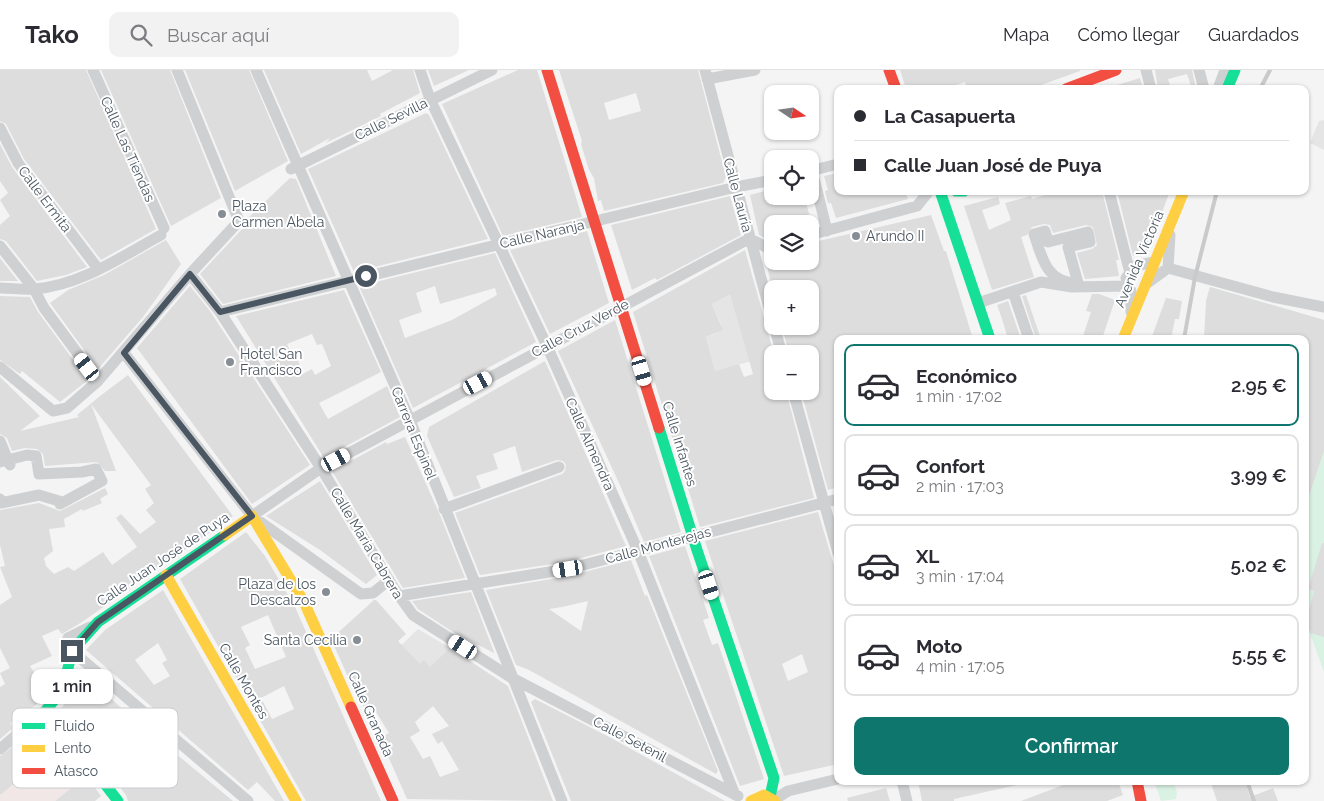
<!DOCTYPE html>
<html lang="es">
<meta charset="utf-8">
<style>
:root{--surface:#fff;--page:#f2f2f3;--text:#2b2b33;--muted:#7c7c81;--line:#e1e1e2;--accent:#0f766e}
body{margin:0;font-family:Raleway,sans-serif;background:var(--page);color:var(--text);height:100vh;display:flex;flex-direction:column;font-size:19px;white-space:nowrap}
*{box-sizing:border-box;margin:0}
p{font-size:16px;color:var(--muted)}
.icon{flex:none;width:28px;height:28px;fill:none;stroke:currentColor;stroke-width:2;stroke-linecap:round;stroke-linejoin:round}
.map{position:relative;flex:1;overflow:hidden}
.details{position:absolute;left:834px;top:265px;width:475px;height:450px;display:flex;flex-direction:column;background:var(--surface);border-radius:10px;box-shadow:0 1px 4px #0004}
.details>*{flex:none}
.guide{position:absolute;left:834px;top:15px;width:475px;height:110px;border-radius:10px;box-shadow:0 1px 4px #0004;display:grid;align-content:center;height:110px;padding:0 20px;background:var(--surface)}
.needle{width:32px;rotate:103deg}
.controls{position:absolute;left:764px;top:15px;display:grid;gap:10px}
.controls a{display:grid;place-items:center;width:55px;height:55px;border-radius:10px;background:var(--surface);box-shadow:0 1px 4px #0004;font-size:25px}
.end{position:absolute;width:22px;height:22px;margin:-11px;border:6px solid #4a5661;background:#fff;box-shadow:0 0 0 2px #fff}
.from{border-radius:50%}
.bubble{position:absolute;height:35px;border-radius:10px;background:var(--surface);box-shadow:0 1px 4px #0004;font-size:16px;font-weight:600;line-height:35px;text-align:center}
.car{position:absolute;width:15px;height:30px;margin:-15px -8px;border-radius:6px;box-shadow:0 0 4px 1px #0007;background:linear-gradient(#fff 24%,#345 0 40%,#fff 0 76%,#345 0 86%,#fff 0)}
.guide b{display:flex;align-items:center;gap:18px;height:48px;font-size:19px}
.guide b+b{border-top:1px solid var(--line)}
.guide i{width:12px;height:12px;background:var(--text)}
ul{padding:9px 0 0;list-style:none}
li{display:flex;align-items:center;gap:15px;height:82px;margin:0 10px 8px;padding:0 10px;border:2px solid var(--line);border-radius:10px}
li div{flex:1}
li b{display:block;font-size:19px}
li em{font-style:normal;font-weight:600}
li.current{border-color:var(--accent)}
li>.icon{width:45px;height:45px;stroke-width:1.5}
.cta{display:flex;gap:10px;margin-top:auto;padding:10px 20px}
.cta a{flex:1;height:58px;border-radius:10px;background:var(--accent);color:#fff;font-size:20px;font-weight:600;line-height:58px;text-align:center}
header{display:flex;align-items:center;gap:30px;box-sizing:border-box;height:70px;padding:0 25px;background:var(--surface);border-bottom:1px solid var(--line)}
header strong{font-size:24px}
nav{display:flex;gap:28px;margin-inline-start:auto;font-size:18px}
.search{width:350px;height:45px;background:var(--page);display:flex;align-items:center;gap:12px;box-sizing:border-box;padding:0 18px;border-radius:10px;color:var(--muted);font-size:19px}
.map>svg:first-child{display:block}
</style>
<header>
<strong>Tako</strong>
<div class="search"><svg class="icon" aria-label="search" viewBox="0 0 24 24"><circle cx="10" cy="10" r="6"/><path d="M15 15l6 6"/></svg>Buscar aquí</div>
<nav><a>Mapa</a><a>Cómo llegar</a><a>Guardados</a></nav>
</header>
<div class="map">
<svg width="1324" height="731" viewBox="0 0 1324 731">
<rect width="100%" height="100%" fill="#f4f4f4"/>
<path fill="#e6e5e6" d="M1324 50V80L1310 73 1319 51Z
M753 209 763 243 742 252 752 291 715 301 706 267 717 263 715 257 721 254 712 234 741 214Z
M418 559 450 578 434 604 380 596Z"/>
<path fill="#f1e7e6" d="M47 652 88 704 55 731H0V690Z"/>
<path fill="#d9f2e3" d="M1210 217 1324 250V602L1305 550V269L1206 231Z
M1154 711H1173L1177 722 1176 729 1161 731Z"/>
<path fill="#ddddde" fill-rule="evenodd" d="M0 0H86L156 159 101 190 24 89 6 54 0 51Z
M101 0H170L221 128 171 156Z
M185 0H249L288 91 235 121Z
M264 0H367L372 11 393 0H413L420 23 380 44 381 46 326 73 330 68 301 84Z
M428 0H469L434 16Z
M518 0H537L582 147 503 166 442 34Z
M559 0H698L726 107 723 113 604 141 601 130 598 131 594 108 589 100 581 74 582 71ZM636 23 641 41 609 50 604 33Z
M900 0H1080V1L1030 19H967L965 12 945 19H906Z
M1155 0H1192L1196 19H1192L1187 4 1168 9 1171 19H1158Z
M1140 8 1143 19H1114V16Z
M426 43 429 45 488 169 354 202 308 99Z
M0 74 12 97 87 197 66 205 37 211 6 171 0 169V155L10 146 0 130 8 123 0 111Z
M838 103V121H905L908 129 836 148 831 133H828L825 121 828 120 824 106Z
M290 108 296 109 336 206 223 234 200 204 245 156 246 150Z
M772 119V126H804L812 154H772V165L763 167 759 165 750 125Z
M1058 121H1102L1119 190H1116L1119 206 1085 209 1077 183 1092 179 1097 175 1093 157 1086 155 1053 163 1050 155 1044 154 1032 157 1027 165 1021 167 1034 207 992 220 964 136 998 127 1000 134 982 140 989 160 1011 150 1005 133 1031 126 1032 129Z
M1117 121H1170L1147 183 1133 186Z
M730 126 741 165 657 210 655 208 632 220 611 155Z
M931 145 944 181H946L973 269H920V266L909 269H838V417L828 420 801 321H810V284H789L782 256H810V219H772L766 191H810V173Z
M587 161 609 233 550 264 510 180Z
M166 170 181 194 143 247 98 299 50 233 68 220 104 205Z
M745 180 774 284 772 321H786L814 428 700 457 633 242ZM730 224 753 304 744 307 739 294 715 301 706 267 723 260 712 234Z
M495 183 536 272 413 338 359 216ZM435 216 440 234 495 218 497 225 452 250 405 268 399 250 422 242 416 223Z
M0 188 18 211H0Z
M190 216 210 241 310 395 252 434 137 278Z
M1210 217 1324 250V381L1307 432 1305 269H1204L1206 231Z
M344 220 381 302 319 333 328 349 387 316 400 347 324 388 236 246ZM312 264 317 275 322 274 331 296 315 305 312 299 303 304 297 288H293L287 274Z
M1092 224H1099L1115 230 1102 269H1082L1091 242 1086 241Z
M1026 225 1041 269H1036L1022 226Z
M0 226 30 227 38 242 88 310 60 332 22 301 20 304 0 290Z
M1166 228 1182 231 1179 249H1175L1171 269H1151Z
M1008 231 1021 269H1008L1002 249 997 235Z
M615 250 681 462 644 472 619 413 558 281Z
M545 291 626 476 566 492 480 505 455 443 562 404 565 401 566 395 563 391 557 390 522 402 515 376 493 384 498 399 476 406 481 418 454 427 427 366 429 357Z
M128 305 233 446 82 552 62 564 58 559 42 566 52 586 30 596 47 623 36 635 10 653 13 658 0 669V617L5 614 0 603 10 598 0 578V535L12 527 0 497 5 496 0 475V440L39 433 60 441 105 418 108 424 100 429 102 433 83 441 82 439 64 449 65 457 49 459 53 481 44 488 46 496 54 504 68 497 74 501 103 482 112 495 137 477 116 448 121 444 140 464 156 452 146 440 154 433 145 419 151 415 91 334 116 401H105L97 392 45 396 43 384 37 379 25 378 12 381 7 368 0 364V307L40 346 20 361 79 347 77 345 100 326Z
M405 367 440 445 465 508 403 518 332 401 386 372 387 374Z
M320 411 377 505 366 514 320 480 266 446Z
M818 442 838 509V694L784 706 705 471ZM802 584 808 602 788 611 782 594Z
M246 462 265 486 295 537 381 731H306L180 509ZM268 545 286 587 255 599 245 578 250 575 241 557ZM284 616 294 639 272 649 261 628Z
M1322 473H1324V567L1311 563 1306 552 1314 521 1308 519Z
M685 476 709 548 703 550 712 575 718 573 764 709 740 716 649 486Z
M631 490 645 526 647 525 718 701 716 704 529 600 516 595 486 520 569 506ZM588 531 581 561 549 539 562 537Z
M163 520 284 731H275L257 712 248 720 86 580 105 560ZM158 573 167 590 162 593 170 606 154 615 135 590Z
M471 522 494 582V583L453 562 418 539 412 531Z
M374 530H376L406 564 398 571 420 594 424 590 430 597 450 578 508 616 553 731 407 729 380 668 389 663 376 642 369 646 354 620 331 569ZM433 636 449 656 432 664 438 674 442 671 459 700 440 707 430 686 423 689 410 667 420 661 415 652Z
M89 609 135 650 233 731H128L126 725 60 639Z
M535 629 613 669 725 731H571L531 632Z
M45 653 62 675 0 725V686Z
M86 706 101 726 95 731H55Z
M918 711H1016L1017 715 954 729V731H922Z
M1074 711H1118L1123 725 1107 731H1021Z
M1210 711H1245L1250 727 1273 718 1278 731H1217Z
M886 718 890 731H848L847 728Z"/>
<g fill="none" stroke-linecap="round" stroke-linejoin="round">
<path stroke="#ced0d2" stroke-width="11" d="M93 0 164 158
M256 0 410 350 562 731
M420 0 430 29 547 276 638 481 735 725
M705 0 772 249
M1146 0 1151 19
M1199 0 1204 19
M707 9 755 0
M1218 19 1225 0
M0 58 18 93 96 196
M291 99 492 0
M812 100 827 161
M810 101 838 94
M1109 121 1130 203
M1045 161 1048 172 1088 162 1090 172 1068 177 1078 213C1047 214 1042 188 1034 164Z
M810 165 917 136 929 121
M0 176 34 219 44 238 98 311
M1168 198 1170 165
M190 204 220 242 321 398 395 520 413 545 512 608 738 726
M1126 208 1135 196 1154 192
M1146 214 1168 198 1273 227 1324 237
M0 218C11 218 23 220 35 219 81 215 121 187 161 165
M1013 222 1029 269
M978 233 1041 212 1072 217 1128 216 1131 221V242
M220 242 736 117 772 110
M774 256 782 284
M124 283 252 446 361 524 373 523 389 510
M0 297 53 341 67 338 98 311 190 204 239 151 177 0
M793 321 838 483
M0 371 10 395
M0 392 27 385 36 386 39 404 82 402 96 399 102 411 60 434 59 431 39 425 1 433 0 429
M444 439 559 397
M252 446 321 398 743 172 750 169 766 177 772 175
M399 526 568 499 838 429
M68 568 90 557
M72 581 248 731
M0 679 47 639
M902 711 907 731
M774 730 788 721 838 709"/>
<path stroke="#16e098" stroke-width="11" d="M1227 19 1235 0
M940 121 990 269
M956 121H964
M659 358 697 480 774 708 770 727
M118 731 47 639 63 619 72 581 98 552 225 465"/>
<path stroke="#ffcf43" stroke-width="11" d="M1123 269 1184 121
M225 465 252 446 304 532 351 637
M166 505 296 731
M751 731 764 725 775 731"/>
<path stroke="#f24e42" stroke-width="11" d="M547 0 659 358
M889 0 896 19
M1066 19 1116 0
M351 637 393 731
M1137 711 1141 731"/>
<path stroke="#c9cacc" stroke-width="4" d="M1260 19 1270 0
M1184 269 1195 207 1217 121
M1247 711 1254 731"/>
</g>
<g fill="none" stroke-linecap="round" stroke-linejoin="round">
<path stroke="#4a5661" stroke-width="6" d="M72 581 98 552 252 446 124 283 190 204 220 242 366 206"/>
</g>
<g fill="#868d94" stroke="#fff" stroke-width="2">
<circle cx="222" cy="144" r="5"/>
<circle cx="856" cy="166" r="5"/>
<circle cx="230" cy="292" r="5"/>
<circle cx="326" cy="522" r="5"/>
<circle cx="357" cy="570" r="5"/>
</g>
<g text-anchor="middle" dominant-baseline="central" stroke-width="4" stroke-linejoin="round" paint-order="stroke">
<g font-size="14" fill="#4a5661" stroke="#fff">
<text transform="translate(391 49) rotate(-26)">Calle Sevilla</text>
<text transform="translate(128 79) rotate(66)">Calle Las Tiendas</text>
<text transform="translate(738 125) rotate(75)">Calle Lauría</text>
<text transform="translate(45 129) rotate(53)">Calle Ermita</text>
<text transform="translate(542 164) rotate(-13)">Calle Naranja</text>
<text transform="translate(1139 189) rotate(-67)">Avenida Victoria</text>
<text transform="translate(580 258) rotate(-28)">Calle Cruz Verde</text>
<text transform="translate(414 363) rotate(68)">Carrera Espinel</text>
<text transform="translate(590 374) rotate(66)">Calle Almendra</text>
<text transform="translate(680 374) rotate(73)">Calle Infantes</text>
<text transform="translate(367 473) rotate(59)">Calle María Cabrera</text>
<text transform="translate(658 475) rotate(-15)">Calle Monterejas</text>
<text transform="translate(163 489) rotate(-34)">Calle Juan José de Puya</text>
<text transform="translate(244 611) rotate(60)">Calle Montes</text>
<text transform="translate(371 644) rotate(66)">Calle Granada</text>
<text transform="translate(630 669) rotate(28)">Calle Setenil</text>
</g>
<g font-size="14" fill="#4a5661" stroke="#fff" text-anchor="start">
<text x="232" y="136">Plaza<tspan x="232" dy="16">Carmen Abela</tspan></text>
<text x="866" y="166">Arundo II</text>
<text x="240" y="284">Hotel San<tspan x="240" dy="16">Francisco</tspan></text>
<text x="316" y="514" text-anchor="end">Plaza de los<tspan x="316" dy="16">Descalzos</tspan></text>
<text x="347" y="570" text-anchor="end">Santa Cecilia</text>
</g>
</g>
<rect x="12" y="638" width="166" height="80" rx="8" fill="#fff" stroke="#c9ccd0" stroke-width="1"/>
<rect x="22" y="653" width="23" height="6" fill="#16e098"/>
<rect x="22" y="675" width="23" height="7" fill="#ffcf43"/>
<rect x="22" y="698" width="23" height="6" fill="#f24e42"/>
<g font-size="14" fill="#4a5661">
<text x="54" y="661">Fluido</text>
<text x="54" y="683">Lento</text>
<text x="54" y="706">Atasco</text>
</g>
</svg>
<div class="controls">
<a><svg class="needle" viewBox="-14 -14 28 28"><path d="M0-13l5 13h-10z" fill="#e53935"/><path d="M0 13l5-13h-10z" fill="#7c7c81"/></svg></a>
<a><svg class="icon" aria-label="locate" viewBox="0 0 24 24"><circle cx="12" cy="12" r="6"/><path d="M12 2v4M12 18v4M2 12h4M18 12h4"/></svg></a>
<a><svg class="icon" aria-label="layers" viewBox="0 0 24 24"><path d="M12 4l9 5-9 5-9-5zM3 14l9 5 9-5"/></svg></a>
<a>+</a>
<a>−</a>
</div>
<i class="end from" style="left:366px;top:206px"></i>
<i class="end" style="left:72px;top:581px"></i>
<div class="bubble" style="left:31px;top:599px;width:82px">1 min</div>
<i class="car" style="left:87px;top:297px;rotate:323deg"></i>
<i class="car" style="left:642px;top:301px;rotate:163deg"></i>
<i class="car" style="left:478px;top:313px;rotate:62deg"></i>
<i class="car" style="left:336px;top:390px;rotate:62deg"></i>
<i class="car" style="left:568px;top:499px;rotate:261deg"></i>
<i class="car" style="left:709px;top:515px;rotate:162deg"></i>
<i class="car" style="left:463px;top:577px;rotate:302deg"></i>
<div class="guide">
<b><i class="from"></i>La Casapuerta</b>
<b><i></i>Calle Juan José de Puya</b>
</div>
<section class="details">
<ul>
<li class="current"><svg class="icon" aria-label="car" viewBox="0 0 24 24"><path d="M5 17H2v-5l4-1 3-4h7l3 4 3 1v5h-3M9 17h6M6 11h13"/><circle cx="7" cy="17" r="2"/><circle cx="17" cy="17" r="2"/></svg><div><b>Económico</b><p>1 min · 17:02</p></div><em>2.95 €</em></li>
<li><svg class="icon" aria-label="car" viewBox="0 0 24 24"><path d="M5 17H2v-5l4-1 3-4h7l3 4 3 1v5h-3M9 17h6M6 11h13"/><circle cx="7" cy="17" r="2"/><circle cx="17" cy="17" r="2"/></svg><div><b>Confort</b><p>2 min · 17:03</p></div><em>3.99 €</em></li>
<li><svg class="icon" aria-label="car" viewBox="0 0 24 24"><path d="M5 17H2v-5l4-1 3-4h7l3 4 3 1v5h-3M9 17h6M6 11h13"/><circle cx="7" cy="17" r="2"/><circle cx="17" cy="17" r="2"/></svg><div><b>XL</b><p>3 min · 17:04</p></div><em>5.02 €</em></li>
<li><svg class="icon" aria-label="car" viewBox="0 0 24 24"><path d="M5 17H2v-5l4-1 3-4h7l3 4 3 1v5h-3M9 17h6M6 11h13"/><circle cx="7" cy="17" r="2"/><circle cx="17" cy="17" r="2"/></svg><div><b>Moto</b><p>4 min · 17:05</p></div><em>5.55 €</em></li>
</ul>
<div class="cta"><a>Confirmar</a></div>
</section>
</div>
